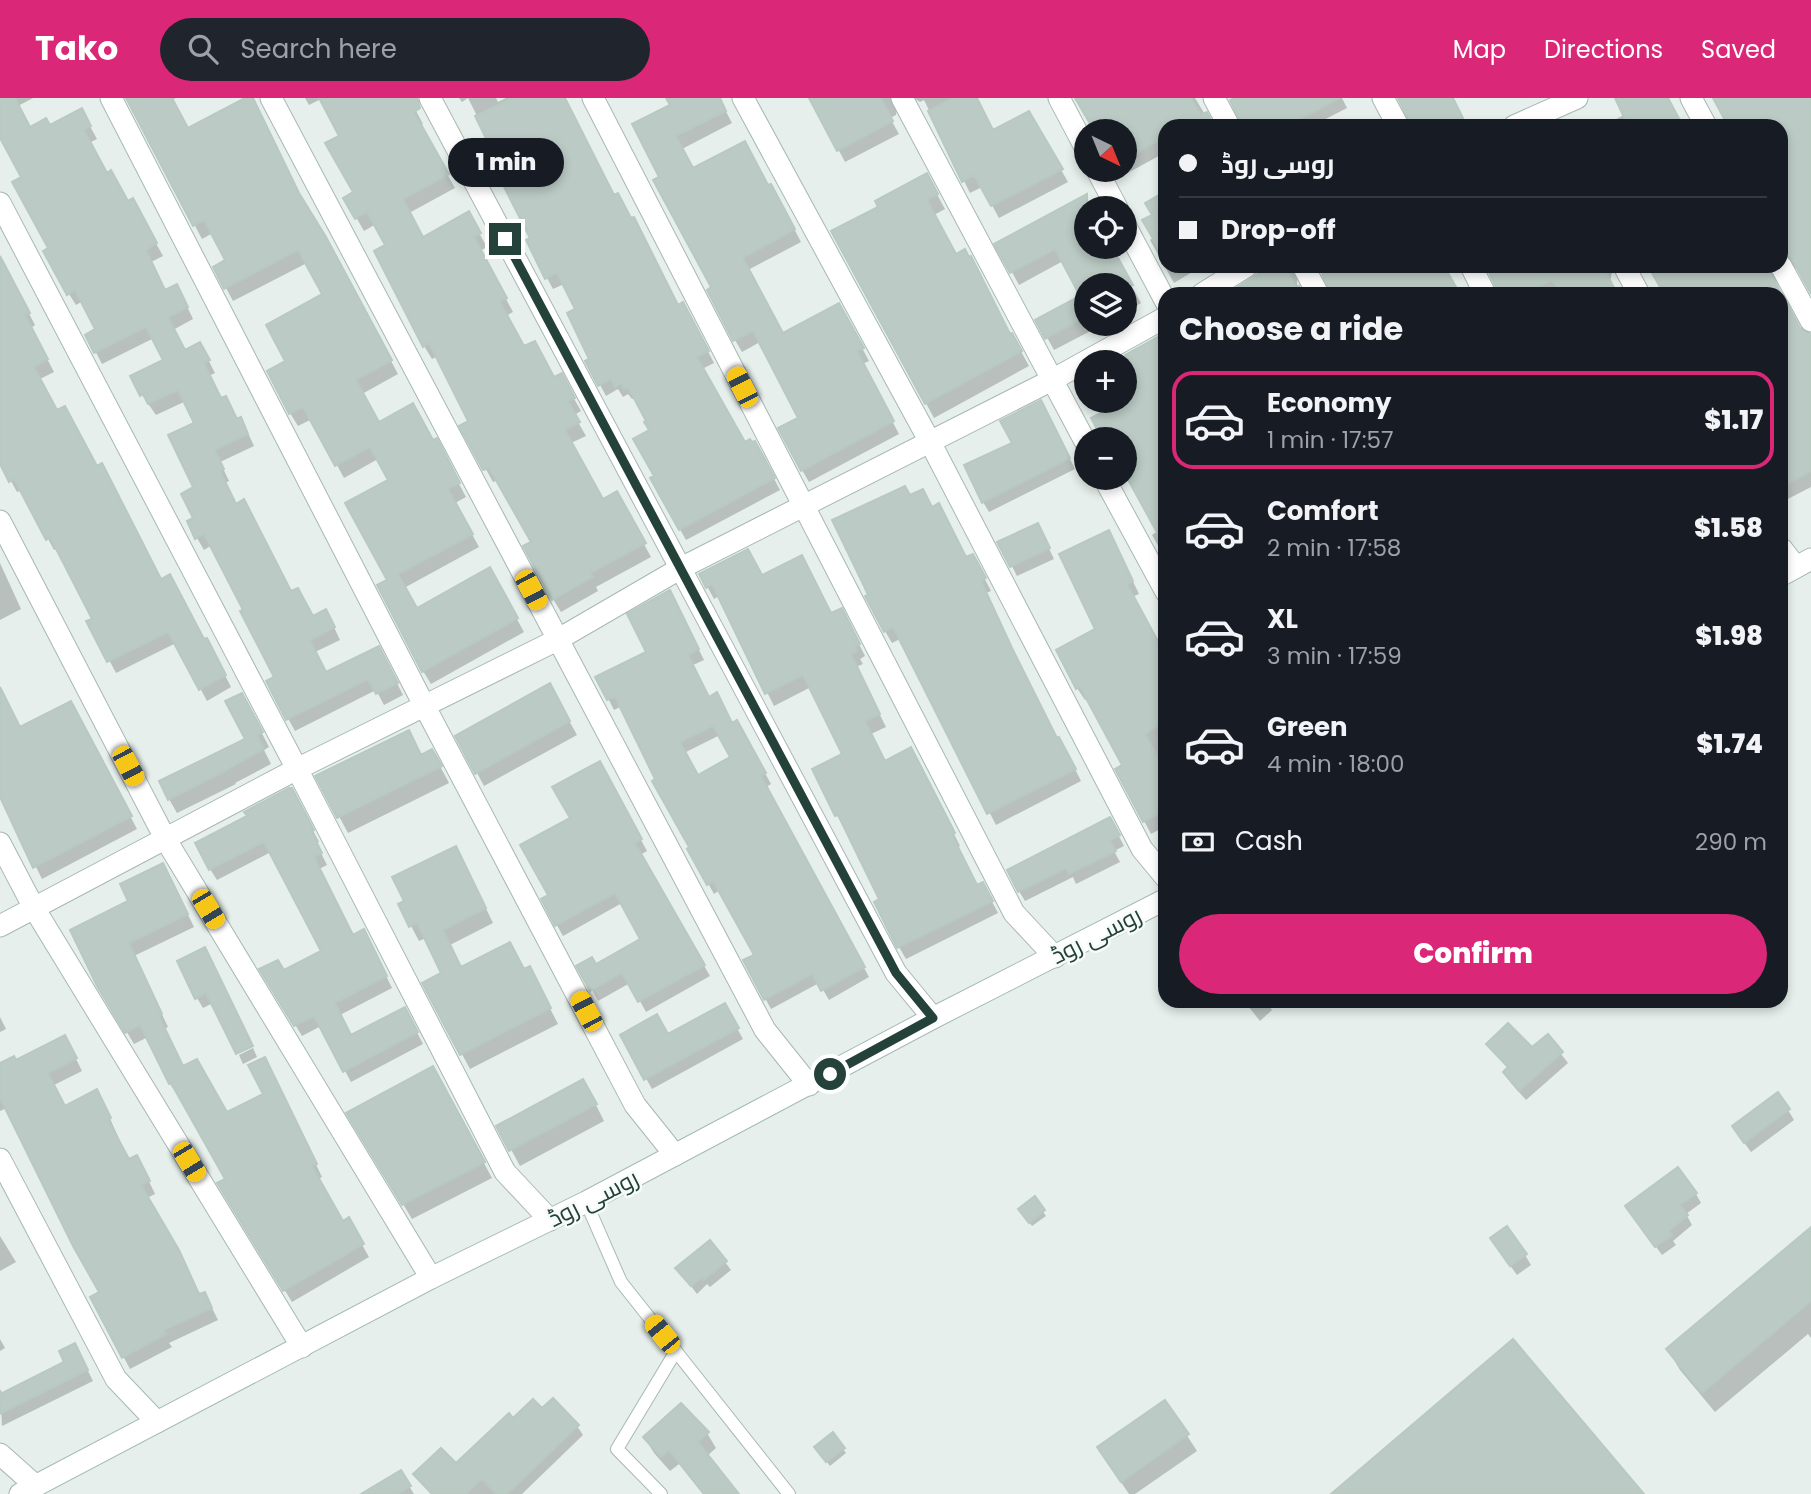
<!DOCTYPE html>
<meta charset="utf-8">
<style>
:root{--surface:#171b24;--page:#20242c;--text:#f1f3f6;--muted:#9ea1a6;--line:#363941;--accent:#db2777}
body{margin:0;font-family:Poppins,Cairo,sans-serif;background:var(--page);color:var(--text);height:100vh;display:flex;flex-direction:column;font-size:26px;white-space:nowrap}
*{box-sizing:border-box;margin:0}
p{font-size:23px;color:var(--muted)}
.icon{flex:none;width:38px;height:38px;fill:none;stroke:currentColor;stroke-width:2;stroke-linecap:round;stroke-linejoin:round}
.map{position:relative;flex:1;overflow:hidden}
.sheet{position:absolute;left:1158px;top:189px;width:630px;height:721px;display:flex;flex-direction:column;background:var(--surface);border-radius:21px;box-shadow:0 4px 10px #0003}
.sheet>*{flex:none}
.guide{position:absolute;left:1158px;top:21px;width:630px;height:154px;border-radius:21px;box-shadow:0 4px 10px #0003;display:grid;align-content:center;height:154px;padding:0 21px;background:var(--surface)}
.needle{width:46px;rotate:137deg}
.fabs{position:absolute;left:1074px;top:21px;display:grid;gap:14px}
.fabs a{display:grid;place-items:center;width:63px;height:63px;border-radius:50%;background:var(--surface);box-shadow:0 4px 10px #0003;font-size:35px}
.end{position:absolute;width:32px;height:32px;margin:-16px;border:9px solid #24423a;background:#fff;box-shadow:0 0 0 4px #fff}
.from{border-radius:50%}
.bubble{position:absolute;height:49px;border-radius:24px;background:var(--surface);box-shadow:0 4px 10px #0003;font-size:23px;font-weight:800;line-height:49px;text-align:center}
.car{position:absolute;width:21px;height:42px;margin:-21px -10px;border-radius:9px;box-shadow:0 0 5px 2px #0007;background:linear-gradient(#f5c518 24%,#345 0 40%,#f5c518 0 76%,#345 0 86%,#f5c518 0)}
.guide b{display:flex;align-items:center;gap:24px;height:66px;font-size:26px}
.guide b+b{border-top:2px solid var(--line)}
.guide i{width:18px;height:18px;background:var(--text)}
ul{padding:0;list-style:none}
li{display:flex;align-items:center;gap:21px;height:98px;margin:0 14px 10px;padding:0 7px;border:4px solid transparent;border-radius:21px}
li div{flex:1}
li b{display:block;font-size:26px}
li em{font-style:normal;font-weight:800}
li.current{border-color:var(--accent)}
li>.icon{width:63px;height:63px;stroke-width:1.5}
h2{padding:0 21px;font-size:32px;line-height:84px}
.pay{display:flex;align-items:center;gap:18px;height:77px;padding:0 21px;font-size:26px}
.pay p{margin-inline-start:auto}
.primary-button{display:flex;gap:14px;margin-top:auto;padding:14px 21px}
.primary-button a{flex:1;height:80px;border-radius:42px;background:var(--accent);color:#fff;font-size:28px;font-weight:800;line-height:80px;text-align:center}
header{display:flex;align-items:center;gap:42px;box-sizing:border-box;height:98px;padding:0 35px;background:var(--accent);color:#fff}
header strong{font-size:33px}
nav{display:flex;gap:38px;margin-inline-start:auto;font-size:24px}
.search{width:490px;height:63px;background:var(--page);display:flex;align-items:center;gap:18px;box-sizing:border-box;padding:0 24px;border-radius:38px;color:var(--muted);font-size:26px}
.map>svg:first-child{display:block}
</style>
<header>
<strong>Tako</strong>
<div class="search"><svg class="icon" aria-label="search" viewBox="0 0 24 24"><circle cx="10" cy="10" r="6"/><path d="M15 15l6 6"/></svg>Search here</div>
<nav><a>Map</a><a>Directions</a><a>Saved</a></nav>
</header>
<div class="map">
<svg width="1811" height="1396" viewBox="0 0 1811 1396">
<rect width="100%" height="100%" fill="#e6efeb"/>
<path fill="#0003" fill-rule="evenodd" d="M0 0H33L18 8 30 31 49 30 81 12 97 41 89 45 107 77 128 105 132 102 163 158 151 164 165 194 183 200 193 221 173 232 185 254 200 246 215 275 209 278 221 302 247 333 254 348 220 364 229 383 225 385 236 408 291 495 313 520 332 525 340 542 315 554 326 576 385 562 403 597 384 607 376 592 295 633 268 584 276 580 245 512 212 447 204 452 197 440 196 325 186 303 156 317 142 297 166 263 154 240 102 266 87 237 97 232 83 203 76 207 69 196 24 80 0 37Z
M127 0H176L172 2 188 32 252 0 304 106 333 154 398 276 362 296 379 326 433 344 443 356 466 399 455 405 479 449 404 490 416 512 490 472 524 534 431 586 423 573 389 482 390 382 378 361 344 380 312 321 298 328 290 315 288 264 324 197 307 165 233 203 226 190 227 163 213 135 202 141Z
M305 0H409L423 26 420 27 455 90 409 115 423 141 468 116 487 149 480 153 513 214 506 218 523 250 554 281 561 278 581 313 574 317 586 338 571 345 603 403 616 395 651 459 596 489 598 493 561 514 553 501 533 445 498 382 493 384 462 328 470 323 438 258 432 261 424 248 388 147 376 126 364 133 345 100 355 95 341 39 321 1 309 7Z
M459 0H496L498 4 506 0H565L614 99 678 209 689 217 714 265 702 271 744 346 761 356 780 392 686 442 652 381 656 379 651 333 636 299 632 301 628 296 623 299 618 291 606 298 588 264 592 262 577 211 564 186 553 191 547 180 528 143 532 141 506 75 468 0 462 4Z
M668 0H719L732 25 682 51 693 72 768 89 778 100 801 144 748 172 782 237 839 207 869 263 862 266 899 336 809 384 802 372 800 321 760 244 742 254 735 242 714 190 661 80 672 8Z
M811 0H903L897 5 896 17 890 20 899 36 845 64Z
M914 0H976L993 34 1029 15 1068 84 999 120 982 89 970 95 924 2 920 4Z
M1075 0H1195L1212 28H1166V54L1124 77 1120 72H1125V33H1097Z
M1236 0H1342L1347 10 1312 28H1243Z
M1616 0H1647L1682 28H1603L1624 17Z
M1715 0H1810L1811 192 1801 174 1790 167 1776 175V188L1780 196H1666L1650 168H1782V28H1730Z
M1462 22 1466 28H1450Z
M927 78 945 111 934 117 956 158 1012 237 1029 268 934 320 833 134 880 109Z
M1166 95V168H1202L1174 185 1150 142 1154 139V118Z
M1083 100 1089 110H1087V149H1110L1141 205 1125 214V187H1087V226H1104L1054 252 1038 223 1083 198 1063 163 1019 187 997 146Z
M1274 168H1306L1298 172 1297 186 1302 196H1229Z
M1315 168H1433L1458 196H1333L1321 172Z
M1487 168H1613L1610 184 1616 196H1501Z
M0 185 16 191 35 227 31 230 54 274 40 281 57 314 161 483 213 554 231 589 207 603 176 545 116 575 89 524 94 521 58 450 54 452 22 392 17 394 0 363Z
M1782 199 1800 232 1811 263V389L1782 404Z
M1166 236V462L1152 437 1158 433 1125 341H1104L1093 321 1140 295 1123 259Z
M1047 315 1075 371 989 414 983 404 1014 346Z
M909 400 932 411 966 461 979 470 991 493 986 495 1018 564 1057 642 1066 653 1081 683 996 727 900 541 892 545 885 533Z
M1043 438 1054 461 1017 478 1000 445Z
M1115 446 1139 496 1132 499 1166 561V728L1151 736 1144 723 1124 668 1088 600 1085 602 1077 590 1097 532Z
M0 465 21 511 0 522Z
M701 477 762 479 848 524 865 558 860 561 863 566 856 569 886 629 871 636 885 665 918 664 960 748 958 749 977 788 989 798 998 815 906 861 899 849 882 802 845 728 837 717 845 657 811 589 774 608 719 498 714 501Z
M675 504 704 562 693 567 709 600 732 627 742 634 771 686 766 689 869 879 829 902 819 885 771 911 745 863 756 857 720 792 714 796 689 751 691 750 622 608 614 612 598 580 649 555ZM720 637 733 659 697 679 684 655Z
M549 587 577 637 484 688 458 639Z
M0 591 20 631 77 617 137 731 42 781 0 696Z
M250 612 269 649 264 652 271 666 235 685 236 686 177 715 169 701 247 642Z
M432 653 449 685 348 735 318 679 422 659Z
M599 665 647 753 640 757 710 878 646 914 630 885 598 903 579 868 595 869 643 842 622 805 563 838 543 802 550 798 572 720Z
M298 704 319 744 316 745 327 767 319 771 353 839 370 845 392 890 340 917 351 938 411 923 423 946 351 984 321 928 302 938 262 872 284 874 324 854 271 754 217 782 210 771Z
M1110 721 1124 748 1114 753 1120 764 1076 786 1073 779 1025 803 1019 793Z
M464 765 493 825 450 847 461 871 524 873 537 885 558 926 470 971 424 886 444 876 426 840 419 843 400 807Z
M170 780 194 829 134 858 168 929 164 931 183 969 226 1016 265 997 271 973 322 1079 318 1081 342 1125 348 1122 369 1159 292 1204 220 1086 228 1081 179 997 178 998 170 986 148 939 134 946 99 887 130 804Z
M205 851 213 905 203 910 197 900Z
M1244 903H1266L1272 912 1260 923Z
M724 907 743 941 652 991 622 938H668Z
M0 919 6 931 0 934Z
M1547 938 1568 965 1526 1002 1511 985 1505 974 1509 971 1488 946 1532 952Z
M253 950 257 959 243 966 239 957Z
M71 951 82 973 54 987 65 1010 103 1005 129 1063 143 1071 155 1096 147 1100 185 1166 200 1198 211 1208 218 1222 169 1245 172 1249 130 1271 92 1200 101 1195 7 1010 0 1013V966Z
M441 985 492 1080 412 1121 349 1015Z
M592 999 604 1023 520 1068 499 1029Z
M1788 1012 1794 1022 1751 1054 1740 1039Z
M1696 1096 1701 1105 1686 1116 1692 1127 1673 1143 1676 1147 1662 1157 1627 1109Z
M1034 1101 1046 1118 1032 1128 1023 1116Z
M1811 1131V1240L1808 1236 1715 1314 1680 1272 1668 1252Z
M0 1138 16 1164 0 1173Z
M710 1144 731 1172 710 1189 707 1186 697 1196 678 1171Z
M1498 1151 1525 1157 1531 1167 1517 1177Z
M0 1241 5 1250 0 1253Z
M80 1257 93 1283 2 1328 0 1291 3 1296Z
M1165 1304 1197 1353 1135 1396H1129L1108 1365Z
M542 1313 577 1328 583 1337 522 1396H431L415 1376 455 1368 513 1322Z
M707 1335 716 1350 707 1358 738 1396H703L679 1366 670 1373 654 1355 645 1340Z
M843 1351 846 1355 830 1368 819 1354Z
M401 1375 414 1396H378Z"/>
<path fill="#bbcac4" stroke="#b8c9c2" stroke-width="2" fill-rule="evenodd" d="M0 0H15L30 29 46 20 50 27 82 10 91 28 84 32 107 75 111 72 128 103 133 100 157 145 146 152 165 192 177 186 188 209 168 219 185 252 200 244 210 262 204 265 221 300 226 298 237 321 241 319 248 336 215 352 224 371 220 373 236 406 244 401 291 493 298 490 313 518 326 511 335 529 310 542 326 574 379 548 398 585 376 596 368 581 286 622 266 583 274 579 240 513 243 512 204 436 195 441 187 423 193 420 181 396 193 389 168 337 194 325 178 292 148 306 143 296 140 298 130 278 163 262 146 229 94 255 85 237 95 231 75 192 67 197 43 153 48 150 12 84 21 79 0 40Z
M126 0H172L188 30 245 0H253L299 95 326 139 392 262 356 282 379 324 413 305 433 342 437 340 460 385 448 391 473 436 398 476 417 510 490 469 518 520 422 574 377 487 387 482 345 405 388 382 370 349 335 368 303 309 289 316 267 273 285 263 266 227 322 196 298 152 224 191 213 169 225 162 204 122 193 128Z
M319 0H417L420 10 414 14 449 76 403 101 423 139 469 113 481 135 474 139 507 200 500 204 524 248 535 243 554 279 562 275 575 300 568 303 580 324 565 332 603 401 617 393 646 445 590 475 593 479 552 502 523 448 531 444 489 370 483 372 459 328 468 323 429 245 423 249 374 153 385 147 367 114 355 121 343 100 353 94 325 45 339 38Z
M512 0H565L614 97 618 95 631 120 634 119 678 207 683 204 709 253 697 259 745 344 750 341 752 344 755 343 775 380 679 432 650 380 654 378 633 341 649 332 644 324 646 323 628 289 624 291 621 285 615 289 611 281 598 288 585 263 589 261 567 215 575 211 557 175 545 181 526 142 530 140 498 77 503 75 475 18Z
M666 0H720L726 13 676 38 693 70 745 43 768 87 771 86 795 131 743 160 783 235 839 205 864 250 857 253 894 323 801 373 778 330 798 320 753 233 733 243 707 192 711 189 653 82 659 79 632 26 670 7Z
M809 0H881L893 23 837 53Z
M953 0H977L993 32 1029 13 1063 71 991 108 974 77 962 84 928 13Z
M1075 0H1191L1201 17 1207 14 1214 28H1166V38L1125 62V33H1117L1110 21 1093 31Z
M1235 0H1340L1287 28H1242L1230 2Z
M1398 0H1453L1463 20 1446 28H1411Z
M1615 0H1668L1683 28H1628Z
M1713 0H1811V196L1792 161 1782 155V28H1728Z
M927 75 938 96 927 102 956 156 965 151 969 159 971 158 1010 236 1012 235 1022 253 925 306 831 133 878 109 875 103Z
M1166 93V163L1142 122 1152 117 1145 105Z
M1087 96V149H1112L1133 187H1087V218L1045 241 1035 222 1080 198 1055 151 1010 175 994 146Z
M0 158 30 215 25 217 48 261 34 269 57 312 65 308 97 368 102 365 161 481 170 476 204 541 207 540 226 577 199 592 168 534 107 564 86 523 92 521 50 439 46 442 14 381 9 384 0 366Z
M1270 168H1285L1296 190 1299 188 1303 196H1227Z
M1336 168H1444L1460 196H1331L1322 176Z
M1486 168H1603L1617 196H1560L1552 182 1525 196H1499Z
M1648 168H1768L1781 196H1664Z
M1782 196 1800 230 1811 236V373L1782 389Z
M1163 236 1166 241V451L1125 376V341H1102L1091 320 1125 303V257Z
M1041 302 1070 360 982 405 964 367 1012 345 1000 323Z
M905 388 910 397 923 391 932 409 939 405 966 459 973 456 986 480 981 483 1012 550 1057 640 1059 639 1076 671 987 716 893 529 884 534 865 498 868 497 864 488 832 422Z
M1038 425 1050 450 1010 469 997 444Z
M1109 432 1133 483 1127 486 1166 558V623L1145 636 1166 674V712L1143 724 1115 671 1122 667 1080 589 1076 591 1056 552 1095 531 1059 456Z
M748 451 762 477 802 457 831 515 842 510 860 546 855 548 857 553 851 556 880 616 865 623 885 663 911 649 955 735 952 737 977 787 983 784 993 803 897 850 874 804 879 801 838 717 835 718 812 671 842 656 803 577 765 596 712 486 706 490 699 476Z
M670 492 699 551 688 557 709 599 717 594 732 625 737 622 766 675 761 678 865 869 821 893 812 876 764 902 743 862 754 857 713 783 707 787 687 751 689 749 652 683 655 681 615 599 607 602 595 579 646 554 627 516ZM713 628 730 659 698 677 680 644Z
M550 585 570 623 475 676 455 638Z
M0 589 20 629 71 603 132 718 33 770 0 699Z
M242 595 263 634 257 637 264 651 229 670V671L168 702 159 683 245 641 225 603Z
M409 632 421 657 432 651 442 668 337 720 315 678Z
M600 663 642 741 635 745 705 867 638 904 622 875 590 893 576 868 592 859 596 866 640 841 615 795 555 828 541 801 548 797 520 747 570 720 552 689Z
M289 690H292L314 732 311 733 322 755 314 759 353 837 364 831 387 878 335 905 351 937 405 909 418 934 343 974 314 918 294 928 259 871 278 862 284 872 321 853 264 744 209 772 195 745 247 718 244 714Z
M1110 719 1120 737 1110 742 1116 753 1069 776 1066 770 1018 794 1007 772Z
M456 748 486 810 443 832 461 869 510 844 524 871 530 868 551 910 460 957 422 885 441 875 417 825 409 829 398 806 404 803 392 779Z
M163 765 188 816 129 845 162 916 159 918 183 968 197 961 227 1014 263 996 248 967 265 959 317 1066 312 1068 343 1123 349 1119 364 1146 283 1193 217 1085 225 1081 171 985 169 986 140 927 125 935 97 888 70 832 128 803 120 786Z
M205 849 253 948 236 956 206 895 195 901 177 863Z
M725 905 739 930 644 982 620 937 657 916 668 936Z
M1508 925 1532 949 1548 936 1563 954 1519 993 1503 974 1508 969 1486 946Z
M65 937 77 960 48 975 65 1008 97 991 111 1020 108 1022 129 1061 137 1057 150 1083 141 1087 179 1152 199 1196 205 1194 212 1210 164 1232 166 1236 122 1260 90 1199 99 1194 73 1148 0 1000V965L14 958 16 962Z
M433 968 485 1064 402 1107 346 1015Z
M583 981 597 1006 509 1053 496 1028Z
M1778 994 1790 1011 1744 1045 1732 1028Z
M1678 1069 1697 1095 1680 1107 1688 1117 1669 1133 1672 1137 1655 1149 1625 1108Z
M1035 1098 1045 1112 1029 1125 1018 1111Z
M1507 1128 1527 1156 1510 1168 1490 1140Z
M1811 1129V1203L1702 1295 1666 1251Z
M710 1142 727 1163 704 1182 702 1179 691 1188 675 1170Z
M1513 1241 1644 1396H1331Z
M75 1245 88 1272 0 1316V1296L64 1264 59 1253Z
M553 1300 579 1327 507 1396H496L482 1381 466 1396H432L413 1376 441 1350 456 1365 509 1315 513 1320 533 1301 542 1310Z
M1165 1302 1189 1336 1121 1384 1097 1349Z
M681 1305 709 1334 698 1344 739 1396H704L669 1352 661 1359 643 1339Z
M833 1334 845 1350 826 1364 814 1349Z
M401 1372 411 1388 398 1396H361Z"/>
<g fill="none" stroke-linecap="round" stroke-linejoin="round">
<defs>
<path id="service" d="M586 1104 621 1184 789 1396
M661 1396 617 1351 676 1253"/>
<path id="minor" d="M111 0 424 607 635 1007 675 1057
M271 0 765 932 809 987
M430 0 896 875 933 920
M593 0 1014 815 1055 859
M743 0 930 344 1142 751 1166 780
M902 0 1087 347
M1059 0 1087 53
M1214 0 1229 28
M1383 0 1398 28
M1691 0 1706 28
M1514 28 1577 0
M1097 72 1117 110
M0 105 297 671 505 1074 550 1122
M1125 127 1166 204
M1303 168 1318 196
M1471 168 1485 196
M1624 168 1639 196
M1781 168 1811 223
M1202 196 1247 168
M1104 380 1166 494
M0 423 166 742 431 1180
M1782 451 1796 469
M0 745 34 810 302 1249
M0 828 297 671 557 542 681 470 1052 282 1166 219
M0 1061 116 1281 157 1324
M0 1356 36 1388"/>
<path id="secondary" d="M1782 477 1811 461
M20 1396 431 1180 586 1104 933 920 1166 801"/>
</defs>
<use href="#service" stroke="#a8b8b2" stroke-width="14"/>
<use href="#minor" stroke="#a8b8b2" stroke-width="23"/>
<use href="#secondary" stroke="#a4bbb3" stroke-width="23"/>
<use href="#service" stroke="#fff" stroke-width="12"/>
<use href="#minor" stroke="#fff" stroke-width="21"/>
<use href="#secondary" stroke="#fff" stroke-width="21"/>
</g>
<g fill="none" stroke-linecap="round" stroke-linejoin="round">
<path stroke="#24423a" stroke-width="9" d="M505 141 896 875 933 920 830 976"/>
</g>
<g text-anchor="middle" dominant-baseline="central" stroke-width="5" stroke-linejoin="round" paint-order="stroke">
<g font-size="24" fill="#24423a" stroke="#f7fbf9">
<text transform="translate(1096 837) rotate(-27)">روسی روڈ</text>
<text transform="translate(593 1100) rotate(-27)">روسی روڈ</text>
</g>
</g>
</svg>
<div class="fabs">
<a><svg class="needle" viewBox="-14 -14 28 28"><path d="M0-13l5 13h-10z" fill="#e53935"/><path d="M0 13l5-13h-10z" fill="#9ea1a6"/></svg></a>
<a><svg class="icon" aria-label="locate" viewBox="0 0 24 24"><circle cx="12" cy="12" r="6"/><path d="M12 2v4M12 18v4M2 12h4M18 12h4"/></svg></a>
<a><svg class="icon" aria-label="layers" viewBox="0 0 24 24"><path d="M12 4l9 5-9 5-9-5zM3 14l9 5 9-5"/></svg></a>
<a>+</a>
<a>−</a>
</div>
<i class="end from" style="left:830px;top:976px"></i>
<i class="end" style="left:505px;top:141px"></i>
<div class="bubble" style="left:448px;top:40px;width:116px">1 min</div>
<i class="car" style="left:742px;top:289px;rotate:333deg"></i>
<i class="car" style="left:531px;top:492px;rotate:152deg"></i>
<i class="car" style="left:128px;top:668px;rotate:152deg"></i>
<i class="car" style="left:208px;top:811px;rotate:149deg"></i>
<i class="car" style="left:586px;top:913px;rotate:332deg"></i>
<i class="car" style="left:189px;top:1064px;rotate:149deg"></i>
<i class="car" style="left:662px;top:1236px;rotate:321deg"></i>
<div class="guide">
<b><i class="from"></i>روسی روڈ</b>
<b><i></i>Drop-off</b>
</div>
<section class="sheet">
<h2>Choose a ride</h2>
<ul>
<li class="current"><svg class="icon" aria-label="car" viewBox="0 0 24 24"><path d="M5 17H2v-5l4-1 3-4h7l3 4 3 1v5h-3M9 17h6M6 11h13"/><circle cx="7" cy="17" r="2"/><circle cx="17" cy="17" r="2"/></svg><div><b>Economy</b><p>1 min · 17:57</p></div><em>$1.17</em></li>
<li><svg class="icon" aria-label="car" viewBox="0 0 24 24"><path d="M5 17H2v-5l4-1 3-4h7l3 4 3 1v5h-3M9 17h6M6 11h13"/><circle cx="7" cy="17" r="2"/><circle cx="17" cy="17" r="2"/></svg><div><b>Comfort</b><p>2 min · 17:58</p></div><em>$1.58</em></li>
<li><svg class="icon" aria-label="car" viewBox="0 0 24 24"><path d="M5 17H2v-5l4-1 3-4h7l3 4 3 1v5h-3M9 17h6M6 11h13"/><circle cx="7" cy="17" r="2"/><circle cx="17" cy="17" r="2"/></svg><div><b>XL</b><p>3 min · 17:59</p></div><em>$1.98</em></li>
<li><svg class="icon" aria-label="car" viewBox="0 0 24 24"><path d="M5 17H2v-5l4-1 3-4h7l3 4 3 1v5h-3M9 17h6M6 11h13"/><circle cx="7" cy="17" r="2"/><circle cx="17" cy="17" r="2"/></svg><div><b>Green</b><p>4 min · 18:00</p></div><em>$1.74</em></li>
</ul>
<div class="pay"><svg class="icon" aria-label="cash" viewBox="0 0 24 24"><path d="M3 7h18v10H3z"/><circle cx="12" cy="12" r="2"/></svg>Cash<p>290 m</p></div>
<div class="primary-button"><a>Confirm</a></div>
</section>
</div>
